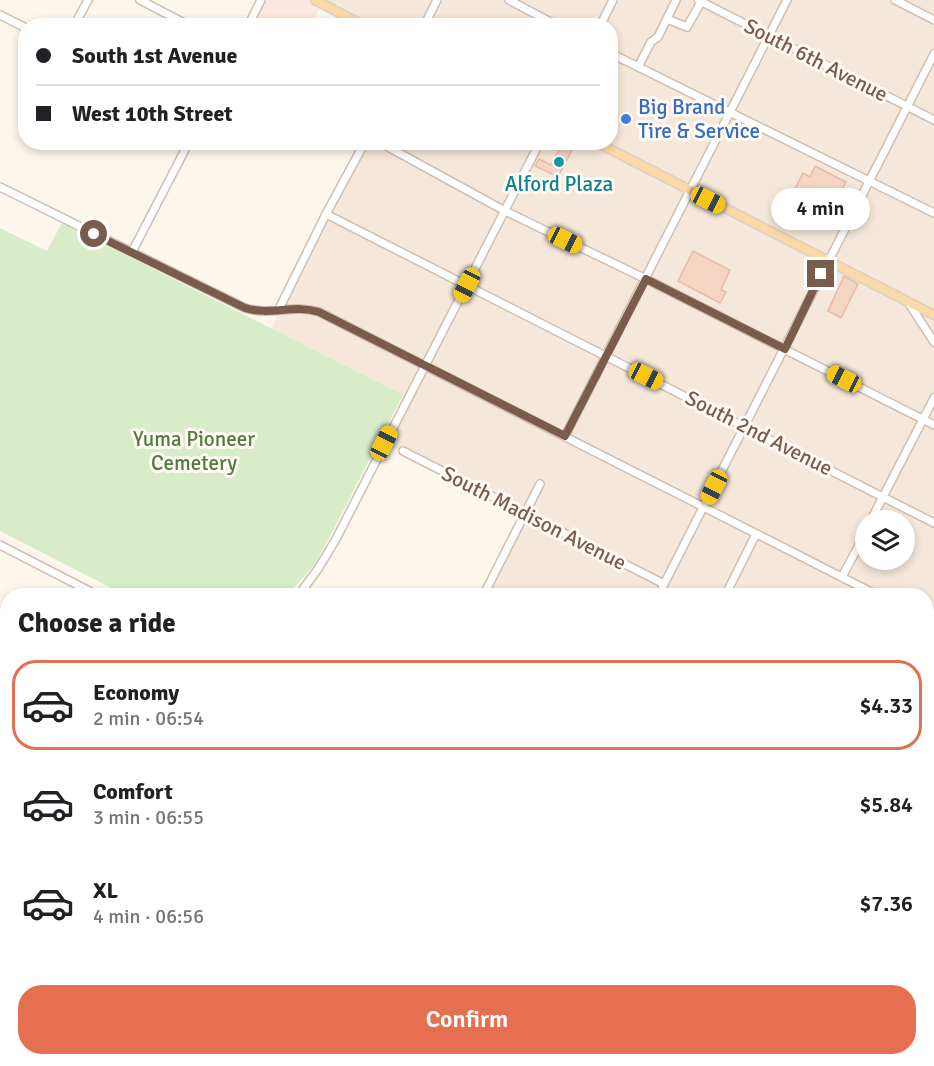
<!DOCTYPE html>
<meta charset="utf-8">
<style>
:root{--surface:#fff;--page:#f6f6f6;--text:#202124;--muted:#757577;--line:#e0e0e0;--accent:#e76f51}
body{margin:0;font-family:Signika,sans-serif;background:var(--page);color:var(--text);height:100vh;display:flex;flex-direction:column;font-size:22px;white-space:nowrap}
*{box-sizing:border-box;margin:0}
p{font-size:20px;color:var(--muted)}
.icon{flex:none;width:33px;height:33px;fill:none;stroke:currentColor;stroke-width:2;stroke-linecap:round;stroke-linejoin:round}
.map{position:relative;flex:1;overflow:hidden}
.sheet{position:absolute;left:0px;top:588px;width:934px;height:478px;display:flex;flex-direction:column;background:var(--surface);border-radius:24px 24px 0 0;box-shadow:0 3px 9px #0003}
.sheet>*{flex:none}
.guide{position:absolute;left:18px;top:18px;width:600px;height:132px;border-radius:24px;box-shadow:0 3px 9px #0003;display:grid;align-content:center;height:132px;padding:0 18px;background:var(--surface)}
.fabs{position:absolute;left:855px;top:510px;display:grid;gap:12px}
.fabs a{display:grid;place-items:center;width:60px;height:60px;border-radius:50%;background:var(--surface);box-shadow:0 3px 9px #0003;font-size:30px}
.end{position:absolute;width:27px;height:27px;margin:-14px;border:8px solid #7a5c4d;background:#fff;box-shadow:0 0 0 3px #fff}
.from{border-radius:50%}
.bubble{position:absolute;height:42px;border-radius:21px;background:var(--surface);box-shadow:0 3px 9px #0003;font-size:20px;font-weight:600;line-height:42px;text-align:center}
.car{position:absolute;width:18px;height:36px;margin:-18px -9px;border-radius:8px;box-shadow:0 0 4px 2px #0007;background:linear-gradient(#f5c518 24%,#345 0 40%,#f5c518 0 76%,#345 0 86%,#f5c518 0)}
.guide b{display:flex;align-items:center;gap:21px;height:57px;font-size:22px}
.guide b+b{border-top:2px solid var(--line)}
.guide i{width:15px;height:15px;background:var(--text)}
ul{padding:0;list-style:none}
li{display:flex;align-items:center;gap:18px;height:90px;margin:0 12px 9px;padding:0 6px;border:3px solid transparent;border-radius:24px}
li div{flex:1}
li b{display:block;font-size:22px}
li em{font-style:normal;font-weight:600}
li.on{border-color:var(--accent)}
li>.icon{width:54px;height:54px;stroke-width:1.5}
h2{padding:0 18px;font-size:27px;line-height:72px}
.primary-button{display:flex;gap:12px;margin-top:auto;padding:12px 18px}
.primary-button a{flex:1;height:69px;border-radius:24px;background:var(--accent);color:#fff;font-size:24px;font-weight:600;line-height:69px;text-align:center}
.map>svg:first-child{display:block}
</style>
<div class="map">
<svg width="934" height="1066" viewBox="0 0 934 1066">
<rect width="100%" height="100%" fill="#fdf6ec"/>
<path fill="#f5e8da" fill-rule="evenodd" d="M315 0H934V671L927 668V596L499 595 487 589 525 514 384 443 408 398 271 329 365 143 610 142V26L366 25ZM866 520H904V560H866Z
M934 749V1046L927 1043V763Z"/>
<path fill="#fde8e0" d="M261 0H315L322 4 311 25 252 26 249 24Z
M251 1059H380L377 1066H272Z"/>
<path fill="#d8ecc9" d="M62 223 403 395 329 538 313 567 287 595H125L0 531V228L47 251Z"/>
<path fill="#f3d5c3" stroke="#e6bba3" stroke-width="1.5" d="M563 142H576L558 177 535 166 539 159 551 165Z
M815 166 846 182 830 214 792 195 803 173 810 177Z
M693 251 730 270 721 290 726 292 720 303 678 281Z
M844 276 858 284 841 318 828 311Z"/>
<g fill="none" stroke-linecap="round" stroke-linejoin="round">
<defs>
<path id="minor" d="M140 0 190 26
M509 0 558 26
M698 0 934 120
M895 0 934 20
M0 15 26 28
M667 19 687 27 701 2
M74 26 88 0
M248 26 261 0
M424 26 437 0
M600 26 613 0
M610 53 934 213
M638 67 651 42 658 37 676 0
M379 142 505 211 646 279 934 425
M0 187 245 308C270 316 294 304 319 312L879 596
M326 214 934 523
M132 252 189 142
M908 302 934 342
M279 309 326 214 365 142
M565 436 787 0
M403 451 664 584
M871 520 934 398
M0 545 99 596
M842 577 866 532
M487 589 499 596
M484 594 540 484
M298 596 318 569 336 539 540 142
M658 596 934 54
M725 596 756 534
M927 620 934 624
M0 826 8 827
M625 1059 643 1066"/>
<path id="major" d="M315 0 365 26
M596 142 934 315"/>
<path id="highway" d="M0 998 8 1001
M0 1025 8 1028
M97 1059 117 1066
M173 1059 193 1066"/>
</defs>
<use href="#minor" stroke="#d1beb0" stroke-width="10"/>
<use href="#major" stroke="#dad1cd" stroke-width="11"/>
<use href="#highway" stroke="#dad1cd" stroke-width="14"/>
<use href="#minor" stroke="#fff" stroke-width="7"/>
<use href="#major" stroke="#fbd9a5" stroke-width="8"/>
<use href="#highway" stroke="#f7b7a3" stroke-width="10"/>
<defs>
<path id="rail" d="M368 592 377 596
M0 744 8 745
M0 774 8 776
M927 1009 934 1011
M719 1059 735 1066"/>
</defs>
<use href="#rail" stroke="#b9a8c9" stroke-width="4"/>
<use href="#rail" stroke="#fffaf3" stroke-width="1.5" stroke-dasharray="4.5" stroke-linecap="butt"/>
</g>
<g fill="none" stroke-linecap="round" stroke-linejoin="round">
<path stroke="#7a5c4d" stroke-width="8" d="M94 234 245 308C270 316 294 304 319 312L565 436 646 279 785 349 821 274"/>
</g>
<circle fill="#3f7fe0" stroke="#fffaf3" stroke-width="2" cx="626" cy="119" r="6"/>
<circle fill="#0f9aa8" stroke="#fffaf3" stroke-width="2" cx="559" cy="162" r="6"/>
<g text-anchor="middle" dominant-baseline="central" stroke-width="6" stroke-linejoin="round" paint-order="stroke">
<g font-size="21" fill="#7a5c4d" stroke="#fffaf3">
<text transform="translate(816 60) rotate(27)">South 6th Avenue</text>
<text transform="translate(759 433) rotate(27)">South 2nd Avenue</text>
<text transform="translate(534 518) rotate(27)">South Madison Avenue</text>
</g>
<g font-size="21" fill="#366cbe" stroke="#fffaf3" text-anchor="start">
<text x="638" y="107">Big Brand<tspan x="638" dy="24">Tire &amp; Service</tspan></text>
</g>
<g font-size="21" fill="#0d838f" stroke="#fffaf3">
<text x="559" y="184">Alford Plaza</text>
</g>
<g font-size="21" fill="#537a41" stroke="#fffaf3">
<text x="194" y="439">Yuma Pioneer<tspan x="194" dy="24">Cemetery</tspan></text>
</g>
</g>
</svg>
<div class="fabs">
<a><svg class="icon" aria-label="layers" viewBox="0 0 24 24"><path d="M12 4l9 5-9 5-9-5zM3 14l9 5 9-5"/></svg></a>
</div>
<i class="end from" style="left:94px;top:234px"></i>
<i class="end" style="left:821px;top:274px"></i>
<div class="bubble" style="left:771px;top:188px;width:99px">4 min</div>
<i class="car" style="left:708px;top:200px;rotate:117deg"></i>
<i class="car" style="left:565px;top:240px;rotate:116deg"></i>
<i class="car" style="left:467px;top:285px;rotate:207deg"></i>
<i class="car" style="left:646px;top:376px;rotate:117deg"></i>
<i class="car" style="left:844px;top:379px;rotate:297deg"></i>
<i class="car" style="left:384px;top:443px;rotate:27deg"></i>
<i class="car" style="left:714px;top:487px;rotate:207deg"></i>
<div class="guide">
<b><i class="from"></i>South 1st Avenue</b>
<b><i></i>West 10th Street</b>
</div>
<section class="sheet">
<h2>Choose a ride</h2>
<ul>
<li class="on"><svg class="icon" aria-label="car" viewBox="0 0 24 24"><path d="M5 17H2v-5l4-1 3-4h7l3 4 3 1v5h-3M9 17h6M6 11h13"/><circle cx="7" cy="17" r="2"/><circle cx="17" cy="17" r="2"/></svg><div><b>Economy</b><p>2 min · 06:54</p></div><em>$4.33</em></li>
<li><svg class="icon" aria-label="car" viewBox="0 0 24 24"><path d="M5 17H2v-5l4-1 3-4h7l3 4 3 1v5h-3M9 17h6M6 11h13"/><circle cx="7" cy="17" r="2"/><circle cx="17" cy="17" r="2"/></svg><div><b>Comfort</b><p>3 min · 06:55</p></div><em>$5.84</em></li>
<li><svg class="icon" aria-label="car" viewBox="0 0 24 24"><path d="M5 17H2v-5l4-1 3-4h7l3 4 3 1v5h-3M9 17h6M6 11h13"/><circle cx="7" cy="17" r="2"/><circle cx="17" cy="17" r="2"/></svg><div><b>XL</b><p>4 min · 06:56</p></div><em>$7.36</em></li>
</ul>
<div class="primary-button"><a>Confirm</a></div>
</section>
</div>
